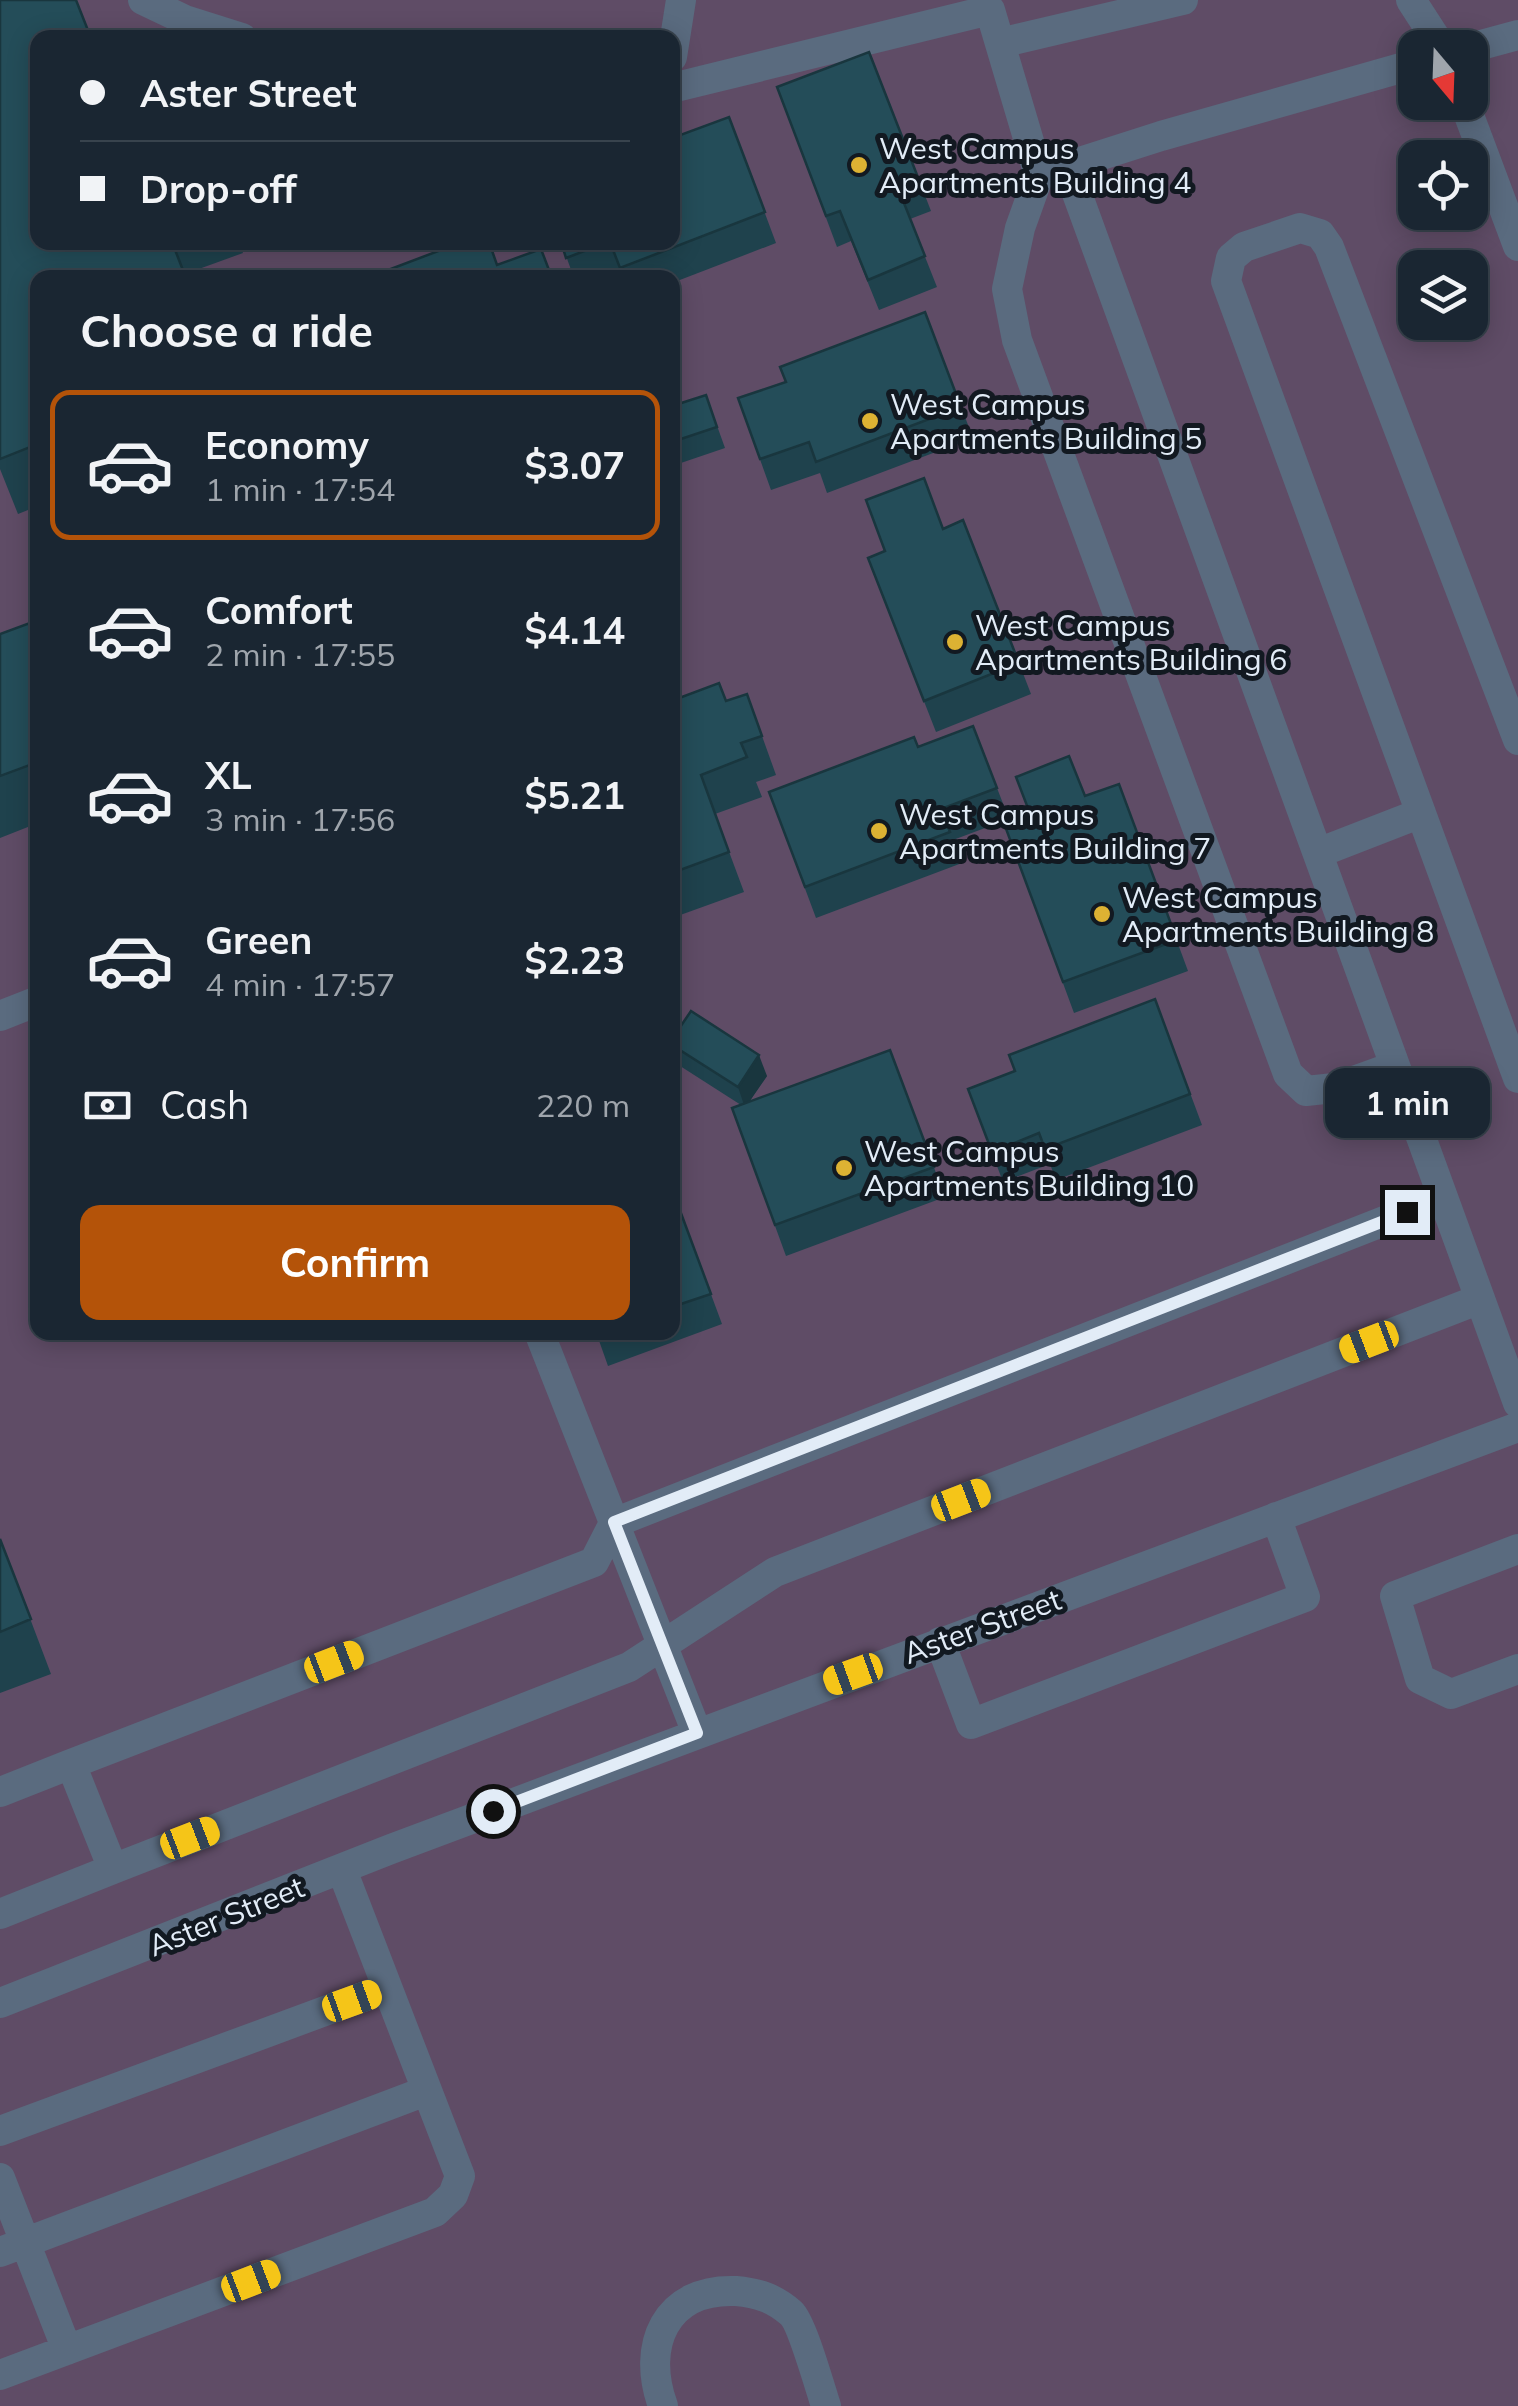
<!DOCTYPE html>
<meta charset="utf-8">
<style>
:root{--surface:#1a2632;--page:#232e3a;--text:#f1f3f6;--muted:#9fa5ac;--line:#38434d;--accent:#b45309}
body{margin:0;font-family:Mulish,sans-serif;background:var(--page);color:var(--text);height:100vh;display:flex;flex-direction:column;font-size:38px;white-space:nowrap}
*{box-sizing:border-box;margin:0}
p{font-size:32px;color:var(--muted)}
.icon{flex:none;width:55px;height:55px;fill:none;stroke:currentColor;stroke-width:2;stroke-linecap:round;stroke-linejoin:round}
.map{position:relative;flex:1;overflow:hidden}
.panel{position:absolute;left:30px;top:270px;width:650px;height:1070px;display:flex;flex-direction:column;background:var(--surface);border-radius:20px;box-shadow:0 5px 25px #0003,0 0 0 2px var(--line)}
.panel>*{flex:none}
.banner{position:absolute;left:30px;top:30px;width:650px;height:220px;border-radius:20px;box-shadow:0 5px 25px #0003,0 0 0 2px var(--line);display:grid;align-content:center;height:220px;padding:0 50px;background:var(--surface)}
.needle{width:65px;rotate:161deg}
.controls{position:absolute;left:1398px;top:30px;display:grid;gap:20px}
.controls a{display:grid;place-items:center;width:90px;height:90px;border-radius:20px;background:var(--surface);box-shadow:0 5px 25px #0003,0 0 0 2px var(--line);font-size:50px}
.end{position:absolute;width:45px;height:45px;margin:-22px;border:12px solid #e2ecf7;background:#111;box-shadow:0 0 0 5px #111}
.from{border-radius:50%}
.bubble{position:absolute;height:70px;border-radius:20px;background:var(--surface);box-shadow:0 5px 25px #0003,0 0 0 2px var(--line);font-size:32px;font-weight:700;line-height:70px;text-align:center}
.car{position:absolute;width:30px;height:60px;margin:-30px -15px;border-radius:12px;box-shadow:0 0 8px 2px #0007;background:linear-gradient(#f5c518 24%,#345 0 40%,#f5c518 0 76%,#345 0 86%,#f5c518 0)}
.banner b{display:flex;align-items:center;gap:35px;height:95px;font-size:38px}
.banner b+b{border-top:2px solid var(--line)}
.banner i{width:25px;height:25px;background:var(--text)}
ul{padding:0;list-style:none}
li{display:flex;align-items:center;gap:30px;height:150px;margin:0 20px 15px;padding:0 30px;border:5px solid transparent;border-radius:20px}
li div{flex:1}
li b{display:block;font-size:38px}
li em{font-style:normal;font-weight:700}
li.on{border-color:var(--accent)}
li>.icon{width:90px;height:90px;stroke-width:1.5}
h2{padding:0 50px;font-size:45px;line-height:120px}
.pay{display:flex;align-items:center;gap:25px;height:110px;padding:0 50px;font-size:38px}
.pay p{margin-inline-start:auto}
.action{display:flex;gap:20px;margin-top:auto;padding:20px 50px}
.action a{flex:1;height:115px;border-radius:20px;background:var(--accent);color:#fff;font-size:40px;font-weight:700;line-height:115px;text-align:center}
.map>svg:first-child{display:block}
</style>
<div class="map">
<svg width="1518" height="2406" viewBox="0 0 1518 2406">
<rect width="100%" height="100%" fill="#233243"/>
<path fill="#5f4c66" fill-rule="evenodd" d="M0 0H1518V2406H0ZM38 38H672V242H38ZM1415 48H1470V102H1415ZM1415 158H1470V212H1415ZM1415 268H1470V322H1415ZM38 278H672V1332H38Z"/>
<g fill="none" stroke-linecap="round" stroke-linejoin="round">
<path stroke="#5a6b7f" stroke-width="30" d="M143 0 185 20 242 38
M1411 0 1442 48
M1000 43 1183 0
M1470 48 1518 35
M672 57 681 0
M672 88 990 10 1039 175 1161 136 1415 64
M1464 102 1518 246
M1067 166 1518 1403
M1039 175 1020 228 1007 289 1017 340 1288 1074 1306 1091 1334 1088 1395 1066
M1518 740 1329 247 1320 234 1300 228 1244 247 1231 258 1226 281 1518 1078
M1318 853 1421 813
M0 1016 38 1001
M539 1332 697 1733
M1518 1549 1395 1596 1420 1679 1451 1694 1518 1669
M940 1642 971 1724 1305 1597 1276 1517
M71 1764 594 1562 614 1523 1443 1198
M0 1792 71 1764 113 1869 0 1914
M113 1869 629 1667 775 1572 1480 1299
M0 2003 391 1849 1518 1427
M0 2131 387 1988
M0 2178 67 2350
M0 2252 426 2091
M0 2375 435 2212 453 2195 460 2176 342 1870
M663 2406C641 2346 665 2288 736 2291 758 2293 774 2298 791 2313 802 2323 820 2388 826 2406"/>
</g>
<path fill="#1f424d" d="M0 0 38 242H239L243 253 185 274 38 278V506L18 514 0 469Z
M777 87 919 180 931 211 910 219 937 287 879 310 851 241 837 247Z
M729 117 776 243 672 283V278H623L621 273 608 278H574L561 242Z
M925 312 973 438 827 493 820 473 771 490 738 398 786 382Z
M706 395 725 448 672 466V406Z
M943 529 1019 663 1031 694 936 732 868 558Z
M672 569 682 596 672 599Z
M38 620V823L0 838V634Z
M747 694 776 775 756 782 762 797 715 814 744 892 672 918V697L674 700 726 701Z
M973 726 1009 819 953 840 962 863 816 918 769 792 918 747Z
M1016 777 1085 796 1119 784 1188 971 1074 1013 1005 826 1030 816Z
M1155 999 1202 1125 1056 1180 1050 1164 1003 1182 968 1089 1015 1072Z
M672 1039 767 1076 749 1102 890 1050 945 1197 786 1256 732 1108 741 1105 677 1064 672 1051Z
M672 1189 722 1324 608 1366 596 1332H672Z
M0 1539 51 1674 0 1693Z"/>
<path fill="#19363e" d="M759 1055 767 1076 745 1108 738 1087Z"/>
<path fill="#244d59" stroke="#19363e" stroke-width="2.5" d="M0 0H76L91 38H38V242H172L186 278H38V444L0 459Z
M869 52 919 180 898 188 925 256 868 280 840 211 826 216 777 87Z
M729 117 765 212 620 268 610 242H672V138Z
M462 242H489L497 265 541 249 552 278H367Z
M561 242H608L566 258Z
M925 312 961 407 816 462 809 442 760 459 738 398 786 382 780 367Z
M706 395 717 427 672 442V406Z
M924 478 943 529 963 520 1019 663 924 701 868 558 885 551 866 500Z
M38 620V762L0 776V634Z
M719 683 726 701 747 694 762 736 741 743 747 757 701 775 729 852 672 873V697L674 700Z
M973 726 997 788 941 809 950 832 805 887 769 792 914 737 918 747Z
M1069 756 1085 796 1119 784 1177 940 1063 982 1005 826 1031 816 1016 777Z
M1155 999 1190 1094 1045 1149 1039 1133 992 1152 968 1089 1015 1071 1009 1055Z
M691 1011 759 1055 738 1087 672 1045V1039Z
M890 1050 934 1167 775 1225 732 1108Z
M672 1189 711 1294 672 1307Z
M0 1539 31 1619 0 1632Z"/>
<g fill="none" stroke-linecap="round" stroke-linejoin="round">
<path stroke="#e2ecf7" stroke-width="12" d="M493 1811 697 1733 614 1522 1407 1212"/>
</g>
<g fill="#ddb233" stroke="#121921" stroke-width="4">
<circle cx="859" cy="165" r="10"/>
<circle cx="870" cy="421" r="10"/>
<circle cx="955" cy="642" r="10"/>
<circle cx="879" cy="831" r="10"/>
<circle cx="1102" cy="914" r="10"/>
<circle cx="844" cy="1168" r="10"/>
</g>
<g text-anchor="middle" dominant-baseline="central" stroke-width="10" stroke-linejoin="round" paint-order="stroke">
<g font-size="30" fill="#e2ecf7" stroke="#121921" text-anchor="start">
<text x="879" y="148">West Campus<tspan x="879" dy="34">Apartments Building 4</tspan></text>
<text x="890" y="404">West Campus<tspan x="890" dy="34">Apartments Building 5</tspan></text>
<text x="975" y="625">West Campus<tspan x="975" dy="34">Apartments Building 6</tspan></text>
<text x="899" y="814">West Campus<tspan x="899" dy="34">Apartments Building 7</tspan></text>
<text x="1122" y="897">West Campus<tspan x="1122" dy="34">Apartments Building 8</tspan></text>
<text x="864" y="1151">West Campus<tspan x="864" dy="34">Apartments Building 10</tspan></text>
</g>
<g font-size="30" fill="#e2ecf7" stroke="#121921">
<text transform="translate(982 1626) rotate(-20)">Aster Street</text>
<text transform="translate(226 1916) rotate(-22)">Aster Street</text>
</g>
</g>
</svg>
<div class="controls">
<a><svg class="needle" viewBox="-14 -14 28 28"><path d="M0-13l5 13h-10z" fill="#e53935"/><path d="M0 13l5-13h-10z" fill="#9fa5ac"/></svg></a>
<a><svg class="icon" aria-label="locate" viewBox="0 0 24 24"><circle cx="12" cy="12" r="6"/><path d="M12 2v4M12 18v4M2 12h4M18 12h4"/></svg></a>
<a><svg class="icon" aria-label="layers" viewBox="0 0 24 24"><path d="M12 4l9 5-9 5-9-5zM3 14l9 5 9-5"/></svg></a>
</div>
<i class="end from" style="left:493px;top:1811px"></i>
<i class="end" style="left:1407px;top:1212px"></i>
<div class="bubble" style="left:1325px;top:1068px;width:165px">1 min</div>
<i class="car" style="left:1369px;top:1342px;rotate:249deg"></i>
<i class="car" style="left:961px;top:1500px;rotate:69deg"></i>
<i class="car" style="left:334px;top:1662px;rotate:69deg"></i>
<i class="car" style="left:853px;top:1674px;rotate:250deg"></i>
<i class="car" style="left:190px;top:1838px;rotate:69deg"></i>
<i class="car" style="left:352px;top:2001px;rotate:70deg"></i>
<i class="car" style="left:251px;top:2281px;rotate:69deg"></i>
<div class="banner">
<b><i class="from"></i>Aster Street</b>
<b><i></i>Drop-off</b>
</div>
<section class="panel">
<h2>Choose a ride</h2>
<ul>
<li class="on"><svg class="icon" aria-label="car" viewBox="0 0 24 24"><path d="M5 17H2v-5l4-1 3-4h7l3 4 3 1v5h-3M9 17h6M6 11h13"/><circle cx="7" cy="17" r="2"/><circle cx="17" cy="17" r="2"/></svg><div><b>Economy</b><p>1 min · 17:54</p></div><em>$3.07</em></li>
<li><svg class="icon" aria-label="car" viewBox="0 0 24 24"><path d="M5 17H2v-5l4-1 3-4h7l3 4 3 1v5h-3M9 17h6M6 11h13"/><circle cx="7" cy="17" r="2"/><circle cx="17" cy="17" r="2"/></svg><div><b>Comfort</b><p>2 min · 17:55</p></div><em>$4.14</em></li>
<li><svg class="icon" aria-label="car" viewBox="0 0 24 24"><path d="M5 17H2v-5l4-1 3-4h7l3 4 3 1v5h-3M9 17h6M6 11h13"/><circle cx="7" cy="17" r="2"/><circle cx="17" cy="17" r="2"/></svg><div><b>XL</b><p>3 min · 17:56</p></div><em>$5.21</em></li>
<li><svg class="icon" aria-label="car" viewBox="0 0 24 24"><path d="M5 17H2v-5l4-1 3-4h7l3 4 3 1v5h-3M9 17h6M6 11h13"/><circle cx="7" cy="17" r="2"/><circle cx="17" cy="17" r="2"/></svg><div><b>Green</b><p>4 min · 17:57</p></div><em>$2.23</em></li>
</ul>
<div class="pay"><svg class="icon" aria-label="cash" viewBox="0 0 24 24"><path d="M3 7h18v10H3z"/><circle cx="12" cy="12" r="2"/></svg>Cash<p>220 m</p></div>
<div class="action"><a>Confirm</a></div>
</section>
</div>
